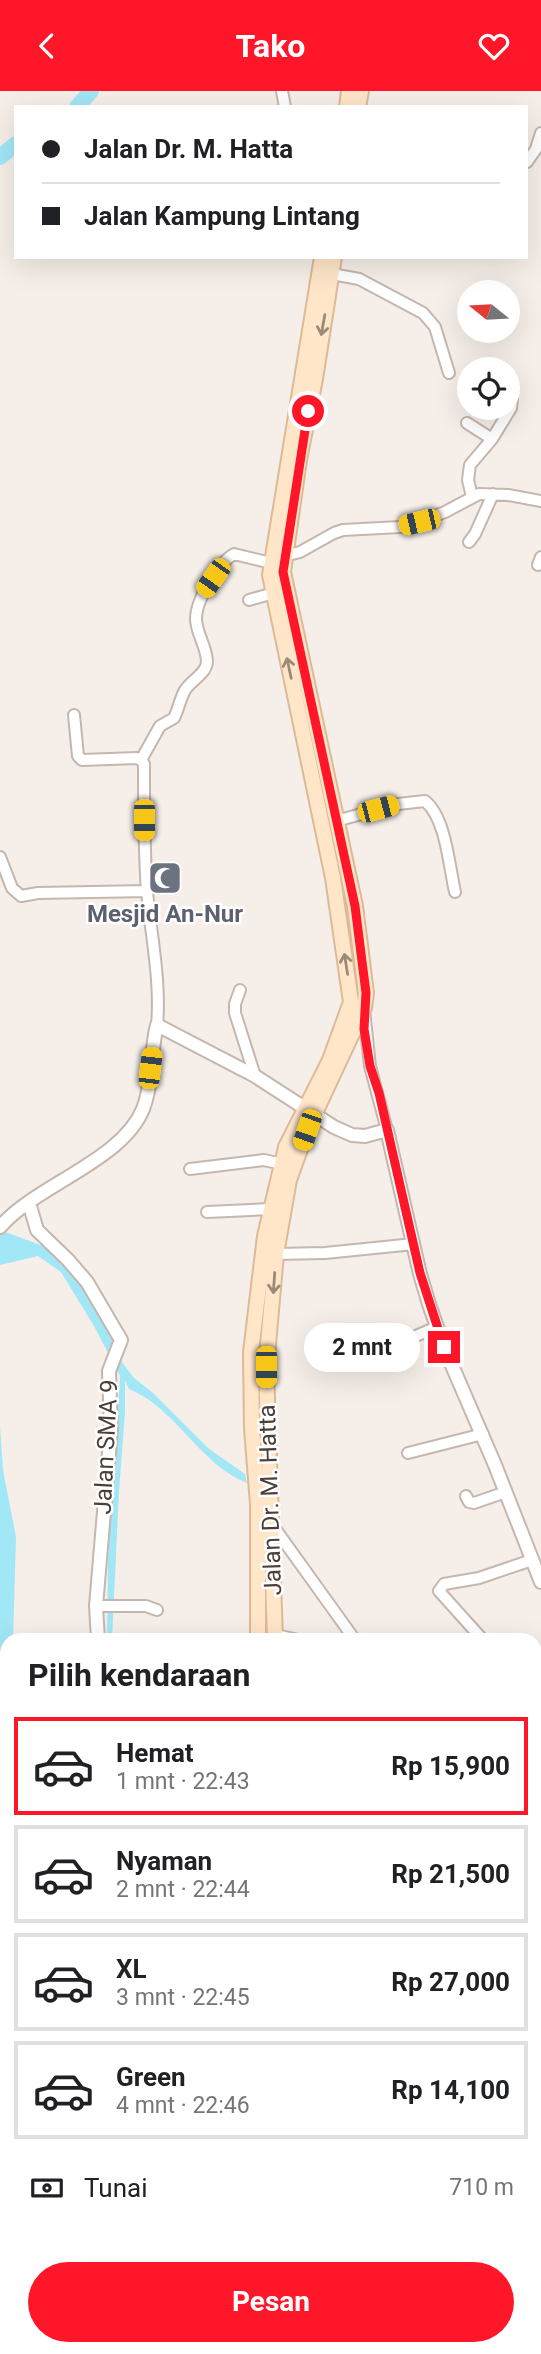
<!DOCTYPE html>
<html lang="id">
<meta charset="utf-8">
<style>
:root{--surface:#fff;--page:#f2f2f2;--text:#202124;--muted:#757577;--line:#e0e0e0;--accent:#ff1629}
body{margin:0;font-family:Roboto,sans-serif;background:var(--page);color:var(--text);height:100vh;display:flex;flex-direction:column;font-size:26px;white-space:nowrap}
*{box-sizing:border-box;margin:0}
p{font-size:23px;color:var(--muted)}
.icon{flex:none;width:38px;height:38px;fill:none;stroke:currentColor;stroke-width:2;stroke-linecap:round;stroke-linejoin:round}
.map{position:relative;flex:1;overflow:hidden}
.details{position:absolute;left:0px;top:1542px;width:542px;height:723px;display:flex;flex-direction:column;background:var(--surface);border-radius:21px 21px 0 0;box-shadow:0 7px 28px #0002}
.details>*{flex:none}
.guide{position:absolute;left:14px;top:14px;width:514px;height:154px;border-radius:0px;box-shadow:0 7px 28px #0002;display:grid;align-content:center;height:154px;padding:0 28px;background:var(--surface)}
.needle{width:46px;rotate:288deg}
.buttons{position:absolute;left:457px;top:189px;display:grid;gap:14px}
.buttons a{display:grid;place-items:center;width:63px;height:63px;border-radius:50%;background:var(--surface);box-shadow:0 7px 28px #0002;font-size:35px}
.end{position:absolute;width:32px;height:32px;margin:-16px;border:9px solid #ff1629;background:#fff;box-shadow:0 0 0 4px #fff}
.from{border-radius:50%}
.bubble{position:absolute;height:49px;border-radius:24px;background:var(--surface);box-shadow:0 7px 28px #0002;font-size:23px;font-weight:700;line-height:49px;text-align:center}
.car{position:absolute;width:21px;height:42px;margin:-21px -10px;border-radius:9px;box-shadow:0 0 5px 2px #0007;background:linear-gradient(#f5c518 24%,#345 0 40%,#f5c518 0 76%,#345 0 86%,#f5c518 0)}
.guide b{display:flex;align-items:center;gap:24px;height:66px;font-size:26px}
.guide b+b{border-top:2px solid var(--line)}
.guide i{width:18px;height:18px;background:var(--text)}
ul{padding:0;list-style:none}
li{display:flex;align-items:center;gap:21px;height:98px;margin:0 14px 10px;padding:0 14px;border:4px solid var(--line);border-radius:0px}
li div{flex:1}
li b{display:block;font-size:26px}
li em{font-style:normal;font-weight:700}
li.on{border-color:var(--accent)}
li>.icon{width:63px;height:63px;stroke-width:1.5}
h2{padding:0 28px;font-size:32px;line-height:84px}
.pay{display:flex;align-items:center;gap:18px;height:77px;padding:0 28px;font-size:26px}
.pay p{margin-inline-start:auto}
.button{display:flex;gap:14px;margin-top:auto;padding:14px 28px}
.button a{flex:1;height:80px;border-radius:42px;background:var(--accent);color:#fff;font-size:28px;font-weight:700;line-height:80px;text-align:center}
header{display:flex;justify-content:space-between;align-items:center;height:91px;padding:0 28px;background:var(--accent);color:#fff;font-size:32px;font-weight:700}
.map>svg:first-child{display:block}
</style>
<header><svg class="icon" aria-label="back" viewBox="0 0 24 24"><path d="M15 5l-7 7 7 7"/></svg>Tako<svg class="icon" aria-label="heart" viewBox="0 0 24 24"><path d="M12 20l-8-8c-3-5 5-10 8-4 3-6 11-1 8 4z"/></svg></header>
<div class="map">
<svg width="541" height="2263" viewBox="0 0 541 2263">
<rect width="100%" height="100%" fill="#f6efe9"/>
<path fill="#a1e7f6" d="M0 1139 54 1159 79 1185 117 1254 122 1271 134 1287 153 1302 208 1357 245 1383 247 1392C199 1373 176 1317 129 1298L125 1289V1321L119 1400 112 1549H107V1544L108 1469 120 1285 94 1235 61 1181 38 1165 0 1174Z
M0 1335 3 1379 16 1446 13 1549H7V1842L0 1819Z
M7 2166V2258H50L48 2263H0V2188Z"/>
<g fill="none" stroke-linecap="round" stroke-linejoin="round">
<path stroke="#a1e7f6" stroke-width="16" d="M77 16 91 0
M0 66 16 53"/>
<defs>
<path id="minor" d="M282 0 285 16
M527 71 536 58 541 42
M332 183 359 188 423 222 435 236 449 282
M467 332 492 348
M472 406 468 389 470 374 492 348 511 317 512 308 508 305
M469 451 475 443 493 403
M284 465 300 461 334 442 343 439 400 436 419 431 445 421 479 403 508 404 541 410
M538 474 541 466
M249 509 274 502
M74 624 78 665 82 669 137 667 141 669
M336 730 398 713 425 710C446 727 449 775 455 801
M0 766 12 797 21 805 38 802 147 800
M240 899 235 913V922L255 985
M364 919 370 975 387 1039
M157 934C161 890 151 845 147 800 144 761 144 722 144 682V673L141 669 160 635 174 627C178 619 180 609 184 601 189 590 206 584 207 571 207 556 196 542 196 528 196 509 218 472 234 463L271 472
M190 1078 264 1069 282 1073
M207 1121 270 1118
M276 1163 325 1162 414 1153
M378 1261 437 1236
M408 1362 483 1343
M466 1405 469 1411 474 1412 506 1401
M271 1432 355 1549
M96 1515H146L157 1519
M275 1544 299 1549
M483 1549 439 1500 444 1493 479 1487 532 1469
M536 1636 541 1634
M52 2263 54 2258
M69 2263 72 2258
M425 2263V2258"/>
<path id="tertiary" d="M29 1112 37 1139 68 1169 87 1191 121 1249 109 1280 111 1338 96 1515 98 1549
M0 1136C36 1094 122 1070 143 1018 153 992 150 962 157 934L255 985 334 1036 352 1044 365 1045 387 1039 420 1183 429 1213 444 1256 495 1374 541 1491
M536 2237 541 2235
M234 2258 236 2263
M432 2263 452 2258"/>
<path id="secondary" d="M347 16 349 0
M358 16 361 0
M258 1549V1413L252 1338 251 1261 265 1145 286 1056 330 969 351 911 333 787 270 484 322 166
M275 1549 266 1276 276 1163 289 1089 307 1039 364 917 366 902 355 815 283 481 299 369 315 288 334 166
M346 2258V2263
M358 2258 359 2263"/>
</defs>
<use href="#minor" stroke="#c5b7ad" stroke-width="14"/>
<use href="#tertiary" stroke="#c5b7ad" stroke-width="16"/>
<use href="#secondary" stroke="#dcba97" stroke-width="18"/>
<use href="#minor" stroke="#fff" stroke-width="10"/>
<use href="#tertiary" stroke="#fff" stroke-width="12"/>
<use href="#secondary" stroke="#ffe6c9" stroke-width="14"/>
</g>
<defs><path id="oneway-shaft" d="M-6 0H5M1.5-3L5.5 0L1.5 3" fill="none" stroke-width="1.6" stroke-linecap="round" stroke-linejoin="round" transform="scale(1.75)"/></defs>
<g stroke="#9b8a78">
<use href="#oneway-shaft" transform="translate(323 234) rotate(100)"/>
<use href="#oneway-shaft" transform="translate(289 577) rotate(-102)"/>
<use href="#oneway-shaft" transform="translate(346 873) rotate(-99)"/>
<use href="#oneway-shaft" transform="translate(274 1192) rotate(94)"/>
</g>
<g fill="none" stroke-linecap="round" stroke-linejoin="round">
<path stroke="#ff1629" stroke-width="9" d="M308 320 283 481 355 815 366 902 364 938 370 975 379 1002 420 1182 444 1256"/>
</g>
<defs>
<symbol id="mosque-square" viewBox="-11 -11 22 22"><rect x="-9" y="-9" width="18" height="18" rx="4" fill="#6b7280" stroke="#fff"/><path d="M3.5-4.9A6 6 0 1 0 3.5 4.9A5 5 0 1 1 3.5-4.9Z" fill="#fff"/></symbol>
</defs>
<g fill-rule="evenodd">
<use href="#mosque-square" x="146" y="768" width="38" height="38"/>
</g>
<g text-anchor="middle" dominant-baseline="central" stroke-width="5" stroke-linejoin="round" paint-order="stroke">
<g font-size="24" font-weight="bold" fill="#5b616d" stroke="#fff">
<text x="165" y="823">Mesjid An-Nur</text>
</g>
<g font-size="24" fill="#4a3e36" stroke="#fff">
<text transform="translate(106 1356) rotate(-87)">Jalan SMA 9</text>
<text transform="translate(270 1409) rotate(-92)">Jalan Dr. M. Hatta</text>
</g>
</g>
</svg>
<div class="buttons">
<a><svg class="needle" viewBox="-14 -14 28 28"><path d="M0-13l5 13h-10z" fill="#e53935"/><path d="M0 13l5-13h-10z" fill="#757577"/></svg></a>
<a><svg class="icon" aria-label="locate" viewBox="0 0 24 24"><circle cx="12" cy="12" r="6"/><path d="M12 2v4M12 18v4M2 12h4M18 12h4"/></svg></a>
</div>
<i class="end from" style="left:308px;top:320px"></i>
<i class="end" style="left:444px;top:1256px"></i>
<div class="bubble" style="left:304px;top:1232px;width:116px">2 mnt</div>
<i class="car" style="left:419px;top:431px;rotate:257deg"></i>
<i class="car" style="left:213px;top:487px;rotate:215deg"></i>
<i class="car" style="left:378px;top:718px;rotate:75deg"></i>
<i class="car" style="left:144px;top:729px;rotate:180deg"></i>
<i class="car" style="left:150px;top:977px;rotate:7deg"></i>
<i class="car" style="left:307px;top:1039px;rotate:199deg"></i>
<i class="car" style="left:266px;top:1276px;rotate:180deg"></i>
<div class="guide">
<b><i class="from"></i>Jalan Dr. M. Hatta</b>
<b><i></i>Jalan Kampung Lintang</b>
</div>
<section class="details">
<h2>Pilih kendaraan</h2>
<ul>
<li class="on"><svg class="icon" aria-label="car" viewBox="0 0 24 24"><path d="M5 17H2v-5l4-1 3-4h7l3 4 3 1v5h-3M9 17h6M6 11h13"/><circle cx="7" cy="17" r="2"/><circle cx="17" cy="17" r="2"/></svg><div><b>Hemat</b><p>1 mnt · 22:43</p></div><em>Rp 15,900</em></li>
<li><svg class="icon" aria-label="car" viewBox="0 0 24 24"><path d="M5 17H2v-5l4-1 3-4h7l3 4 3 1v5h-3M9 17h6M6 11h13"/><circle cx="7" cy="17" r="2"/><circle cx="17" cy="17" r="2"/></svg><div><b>Nyaman</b><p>2 mnt · 22:44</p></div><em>Rp 21,500</em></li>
<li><svg class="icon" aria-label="car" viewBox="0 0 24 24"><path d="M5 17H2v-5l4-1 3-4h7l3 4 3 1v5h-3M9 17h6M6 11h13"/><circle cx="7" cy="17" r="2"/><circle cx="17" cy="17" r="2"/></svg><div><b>XL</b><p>3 mnt · 22:45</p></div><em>Rp 27,000</em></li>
<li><svg class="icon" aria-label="car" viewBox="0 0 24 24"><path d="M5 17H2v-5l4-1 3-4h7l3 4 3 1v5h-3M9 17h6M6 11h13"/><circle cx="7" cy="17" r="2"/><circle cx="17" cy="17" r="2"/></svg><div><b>Green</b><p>4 mnt · 22:46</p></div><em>Rp 14,100</em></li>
</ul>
<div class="pay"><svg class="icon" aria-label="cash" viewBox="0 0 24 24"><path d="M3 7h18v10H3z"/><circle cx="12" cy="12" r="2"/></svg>Tunai<p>710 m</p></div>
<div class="button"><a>Pesan</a></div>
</section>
</div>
